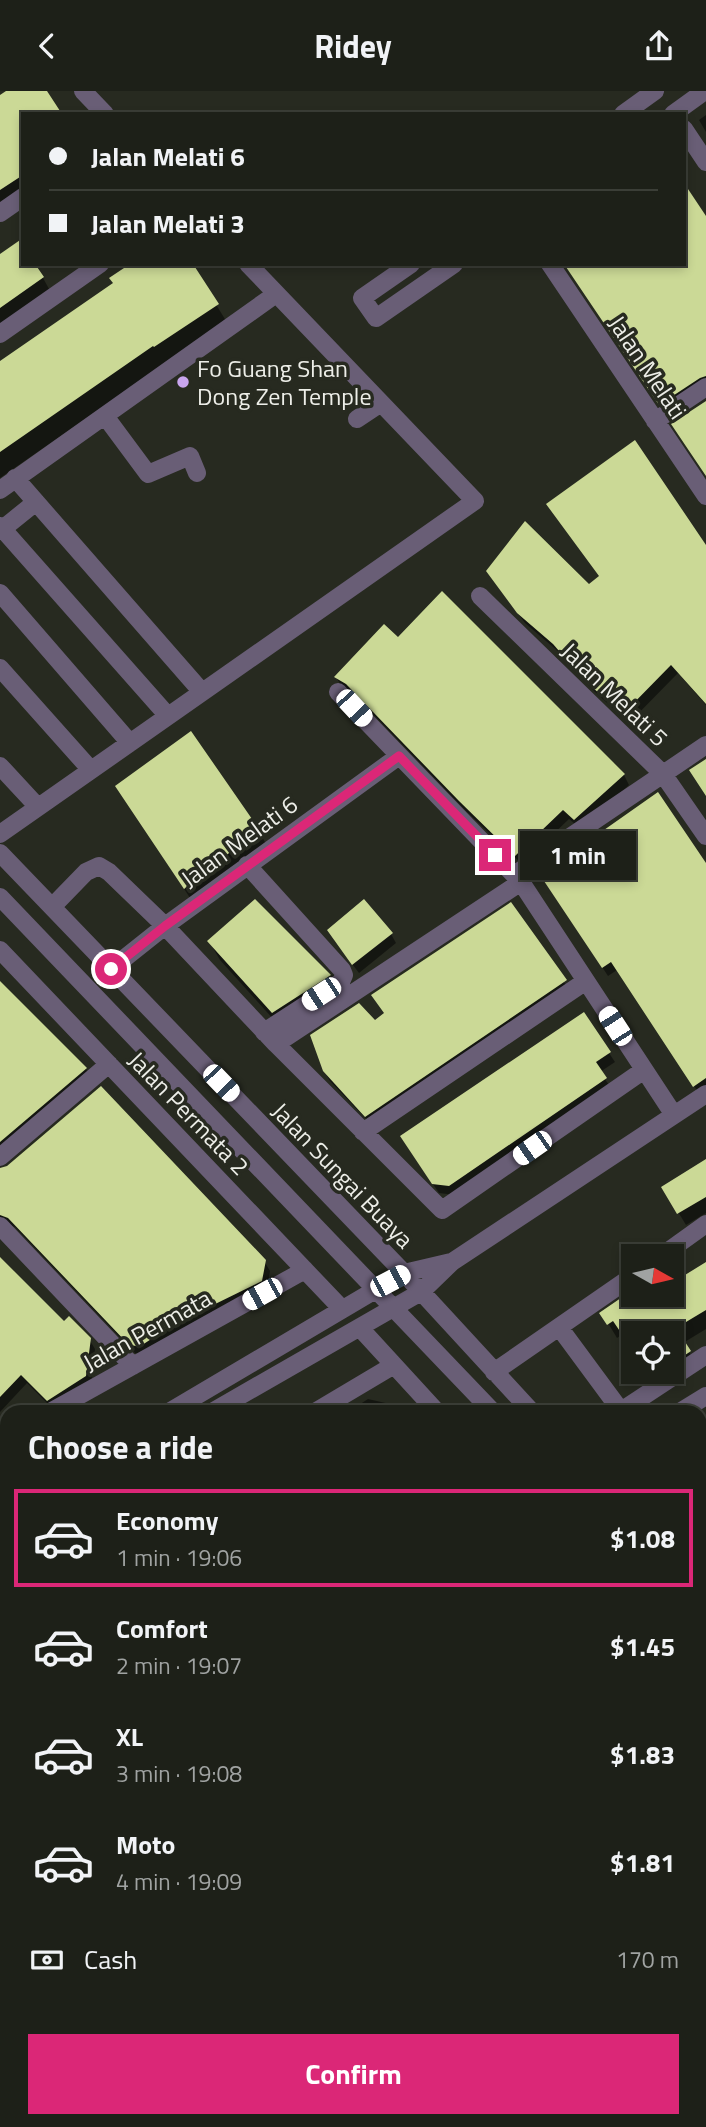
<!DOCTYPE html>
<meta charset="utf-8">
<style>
:root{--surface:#1d2018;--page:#252821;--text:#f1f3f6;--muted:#a0a3a2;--line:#3b3e37;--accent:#db2777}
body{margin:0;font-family:"Titillium Web",sans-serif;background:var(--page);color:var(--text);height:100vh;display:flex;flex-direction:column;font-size:26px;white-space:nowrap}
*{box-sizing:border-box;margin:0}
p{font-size:23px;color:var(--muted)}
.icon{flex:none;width:38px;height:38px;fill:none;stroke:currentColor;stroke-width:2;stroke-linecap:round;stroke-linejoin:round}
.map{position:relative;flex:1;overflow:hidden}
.drawer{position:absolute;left:0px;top:1314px;width:707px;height:723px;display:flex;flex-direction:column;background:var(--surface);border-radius:21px 21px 0 0;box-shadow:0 4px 10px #0003,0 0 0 2px var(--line)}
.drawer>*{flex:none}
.top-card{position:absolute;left:21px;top:21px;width:665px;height:154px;border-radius:0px;box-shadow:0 4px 10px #0003,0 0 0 2px var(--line);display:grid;align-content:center;height:154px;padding:0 28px;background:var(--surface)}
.needle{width:46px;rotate:98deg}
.controls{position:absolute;left:621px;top:1153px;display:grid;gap:14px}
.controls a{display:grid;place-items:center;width:63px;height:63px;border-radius:0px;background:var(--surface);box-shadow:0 4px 10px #0003,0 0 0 2px var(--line);font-size:35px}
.end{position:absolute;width:32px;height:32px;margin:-16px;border:9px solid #db2777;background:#fff;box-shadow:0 0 0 4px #fff}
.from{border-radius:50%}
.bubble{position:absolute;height:49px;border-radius:0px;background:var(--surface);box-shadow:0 4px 10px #0003,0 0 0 2px var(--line);font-size:23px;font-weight:700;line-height:49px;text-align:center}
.car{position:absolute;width:21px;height:42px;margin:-21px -10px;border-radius:9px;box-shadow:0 0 5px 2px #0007;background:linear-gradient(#fff 24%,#345 0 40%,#fff 0 76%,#345 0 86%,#fff 0)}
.top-card b{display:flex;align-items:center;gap:24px;height:66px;font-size:26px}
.top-card b+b{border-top:2px solid var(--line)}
.top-card i{width:18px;height:18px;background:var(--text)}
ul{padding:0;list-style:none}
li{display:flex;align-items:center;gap:21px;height:98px;margin:0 14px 10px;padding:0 14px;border:4px solid transparent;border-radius:0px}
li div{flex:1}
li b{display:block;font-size:26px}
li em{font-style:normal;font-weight:700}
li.active{border-color:var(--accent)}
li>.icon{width:63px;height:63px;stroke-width:1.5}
h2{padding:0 28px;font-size:32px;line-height:84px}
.pay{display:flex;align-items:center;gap:18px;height:77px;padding:0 28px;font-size:26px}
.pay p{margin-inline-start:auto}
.cta{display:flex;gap:14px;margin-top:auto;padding:14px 28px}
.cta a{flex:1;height:80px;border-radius:0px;background:var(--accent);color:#fff;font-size:28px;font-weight:700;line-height:80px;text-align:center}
header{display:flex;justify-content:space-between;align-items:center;height:91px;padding:0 28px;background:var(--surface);font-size:32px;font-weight:700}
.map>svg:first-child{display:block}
</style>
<header><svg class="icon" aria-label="back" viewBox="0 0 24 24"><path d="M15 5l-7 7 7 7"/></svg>Ridey<svg class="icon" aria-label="share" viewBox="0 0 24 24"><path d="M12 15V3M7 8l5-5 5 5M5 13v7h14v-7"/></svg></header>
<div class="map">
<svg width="706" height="2036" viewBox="0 0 706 2036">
<rect width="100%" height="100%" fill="#272a20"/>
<path fill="#0007" d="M9 0H45L23 23V105L0 120V6Z
M706 24V41L699 29Z
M706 128V295L665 322 567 176 562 173H684Z
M0 165 23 173 43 187 53 205 0 243Z
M191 173 228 233 166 272 0 387V272Z
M706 457V614L678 582 629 632 593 599 560 562 525 532 494 490 589 496Z
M442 502 624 684 629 694 581 738 569 728 522 773 466 720 353 602 342 596 336 586 398 548Z
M191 643 258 739 269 758 196 816 117 696Z
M706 775V1000L700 1004 617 879 608 885 548 793Z
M255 810 329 885 340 904 284 940 220 869 209 850Z
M510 814 570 900 372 1034 330 990 324 980Z
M391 843 396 852 359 882 334 849Z
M0 892 86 978 91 987 0 1065Z
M609 962 615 971 600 981 611 997 455 1104 439 1102 407 1055Z
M706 1069V1122L686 1134 663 1096Z
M0 1079 264 1170 270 1180 267 1200 145 1265 135 1262 15 1136 6 1133 0 1126Z
M0 1169 64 1233 89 1248 95 1258 91 1295 53 1318 27 1292 0 1321Z
M706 1173V1238L683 1252 698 1275 654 1304 640 1281H672V1242H634L623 1243 617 1247 602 1222 634 1204H672V1181L675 1179 681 1189Z
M368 1308 390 1313 398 1321H348Z
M700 1642 706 1648V1724L700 1730Z
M706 1737V1848L700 1842V1739Z
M0 1855 7 1866V1893L0 1897Z
M7 1924V2030H105L95 2036H0V1928Z
M706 2003V2034L700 2024V2007Z
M225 2030H466L461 2036H229Z
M480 2030H557L547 2036H483Z"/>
<path fill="#cbd996" d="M6 0H47L62 23H23V84L0 99V4Z
M684 92 706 125V285L700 287 659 314 564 173H684Z
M23 147V173H35L44 186 0 217V163Z
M130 173H193L219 213 154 256 153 255 0 361V270L113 192 109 187Z
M706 310V385L671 333Z
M635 349 706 454V613L671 574 623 623 585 590 553 553 517 522 486 480 525 430 589 493 599 485 546 413Z
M442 500 625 683 574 729 563 719 515 765 459 710 346 593 334 586 384 533 398 546Z
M191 640 259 738 184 798 115 695Z
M706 668V705L689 679Z
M658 701 706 772V987L693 996 611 871 602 877 540 784Z
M255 808 331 884 272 922 207 850Z
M364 808 393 842 352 874 327 839Z
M511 811 567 889 365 1026 323 980 310 944 359 912 375 929 384 922 371 904Z
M0 890 87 977 0 1051Z
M584 921 611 961 596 971 607 987 449 1095 432 1093 400 1045Z
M101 995 266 1169 262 1190 205 1218 202 1215 139 1256 128 1253 8 1127 0 1124V1077L7 1075Z
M706 1068V1106L677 1123 661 1096Z
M0 1166 64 1230 69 1225 91 1247 86 1285 47 1310 21 1284 0 1306Z
M706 1171V1219L676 1237 691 1260 672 1273V1240L668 1242H634V1261L613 1230 607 1234 599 1222 634 1198V1204H672V1192Z"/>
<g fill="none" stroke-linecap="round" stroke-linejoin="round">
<path stroke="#695e76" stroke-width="18" d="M83 0 105 23
M623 23 655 0
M673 23 705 0
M684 38 706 71
M0 122 23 106
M411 173 362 207 376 227 454 173
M550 173 706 405
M0 243 100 173
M105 325 148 383 190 365 197 382
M357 328 381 312
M655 330 706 296
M15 387 202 601
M0 399 276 203
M0 435 168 625
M0 440 36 411
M0 502 130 652
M480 505 663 683 706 745
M0 577 91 679
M338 601 521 791 674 1024
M0 675 38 716
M0 743 475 410 248 173
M0 762 404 1182 532 1321
M247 774 342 879 344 884 341 891 264 941
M514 784 706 654
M0 806 493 1321
M52 816 86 781 99 775 109 781 165 835 276 953 442 1119 644 979
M0 859 342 1218
M111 878 165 835 399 665
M276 953 521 791
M363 1041 586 890
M0 1066 109 973
M0 1135 133 1275
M660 1166 706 1133
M559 1236 621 1320 706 1264
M360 1237 437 1321
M494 1281 634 1184
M50 1321 305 1179
M169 1321 404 1182 451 1171
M212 1321 421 1201 452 1171 706 1003
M315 1321 394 1274
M680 1321 706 1305
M0 1349 7 1345
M0 1386 7 1395
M0 1422 7 1418
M0 1442 7 1438
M700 1499 706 1505
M0 1529 7 1526
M700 1539 706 1545
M0 1565 7 1578
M700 1606 706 1612
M0 1669 7 1682
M0 1703 7 1699
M700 1727 706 1721
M0 1769 7 1781
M700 1887 706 1893
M0 1909 7 1905
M700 1974 706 1971
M148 2030 152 2036
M203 2030 206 2036
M467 2030 471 2036
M122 2036 132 2030
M579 2036 591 2030
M669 2036 670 2030"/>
</g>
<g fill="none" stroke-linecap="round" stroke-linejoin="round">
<path stroke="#db2777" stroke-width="9" d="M111 878 165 835 399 665 495 764"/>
</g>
<circle fill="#c9a5ee" stroke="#272a20" stroke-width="2.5" cx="183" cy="291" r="7"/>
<g text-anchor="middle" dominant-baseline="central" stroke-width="7" stroke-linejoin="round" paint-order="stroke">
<g font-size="24" fill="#edeee8" stroke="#272a20">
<text transform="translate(648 276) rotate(56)">Jalan Melati</text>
<text transform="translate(615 603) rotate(44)">Jalan Melati 5</text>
<text transform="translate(239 750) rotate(-36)">Jalan Melati 6</text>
<text transform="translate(189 1022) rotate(46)">Jalan Permata 2</text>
<text transform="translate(343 1084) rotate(46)">Jalan Sungai Buaya</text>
<text transform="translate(147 1239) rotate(-29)">Jalan Permata</text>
</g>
<g font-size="24" fill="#edeee8" stroke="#272a20" text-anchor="start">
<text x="197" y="277">Fo Guang Shan<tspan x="197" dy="28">Dong Zen Temple</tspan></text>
</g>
</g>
</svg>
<div class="controls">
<a><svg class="needle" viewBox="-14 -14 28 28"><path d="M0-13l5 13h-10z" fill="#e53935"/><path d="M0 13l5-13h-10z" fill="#a0a3a2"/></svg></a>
<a><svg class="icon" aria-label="locate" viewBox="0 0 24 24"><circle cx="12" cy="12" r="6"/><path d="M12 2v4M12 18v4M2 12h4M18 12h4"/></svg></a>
</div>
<i class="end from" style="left:111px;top:878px"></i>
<i class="end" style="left:495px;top:764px"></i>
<div class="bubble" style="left:520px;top:740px;width:116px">1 min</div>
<i class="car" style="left:354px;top:617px;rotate:137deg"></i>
<i class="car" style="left:321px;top:903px;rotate:237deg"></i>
<i class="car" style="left:615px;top:935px;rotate:327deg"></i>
<i class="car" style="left:221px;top:992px;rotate:136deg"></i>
<i class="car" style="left:532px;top:1057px;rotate:235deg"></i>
<i class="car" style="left:390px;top:1190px;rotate:62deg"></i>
<i class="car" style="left:262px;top:1203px;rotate:241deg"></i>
<div class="top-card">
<b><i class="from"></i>Jalan Melati 6</b>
<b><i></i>Jalan Melati 3</b>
</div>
<section class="drawer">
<h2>Choose a ride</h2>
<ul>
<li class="active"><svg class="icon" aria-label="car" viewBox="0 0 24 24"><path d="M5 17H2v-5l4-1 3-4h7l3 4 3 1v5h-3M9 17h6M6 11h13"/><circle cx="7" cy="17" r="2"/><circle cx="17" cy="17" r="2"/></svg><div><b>Economy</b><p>1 min · 19:06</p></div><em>$1.08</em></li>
<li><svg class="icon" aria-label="car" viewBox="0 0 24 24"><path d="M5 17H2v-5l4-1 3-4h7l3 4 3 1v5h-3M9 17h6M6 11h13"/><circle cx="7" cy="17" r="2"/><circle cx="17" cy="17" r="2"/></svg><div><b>Comfort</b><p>2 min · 19:07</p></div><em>$1.45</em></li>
<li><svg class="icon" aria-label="car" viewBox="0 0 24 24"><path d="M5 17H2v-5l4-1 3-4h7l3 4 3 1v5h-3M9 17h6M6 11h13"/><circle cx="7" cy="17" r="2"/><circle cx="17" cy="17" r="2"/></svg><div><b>XL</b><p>3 min · 19:08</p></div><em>$1.83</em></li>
<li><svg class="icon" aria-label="car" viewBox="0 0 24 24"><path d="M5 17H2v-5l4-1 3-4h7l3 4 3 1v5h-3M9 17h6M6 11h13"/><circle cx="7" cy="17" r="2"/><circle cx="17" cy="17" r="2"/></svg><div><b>Moto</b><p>4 min · 19:09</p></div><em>$1.81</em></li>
</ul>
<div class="pay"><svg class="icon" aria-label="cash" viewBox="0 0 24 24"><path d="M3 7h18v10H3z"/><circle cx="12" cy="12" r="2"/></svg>Cash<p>170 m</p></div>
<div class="cta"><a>Confirm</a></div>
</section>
</div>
